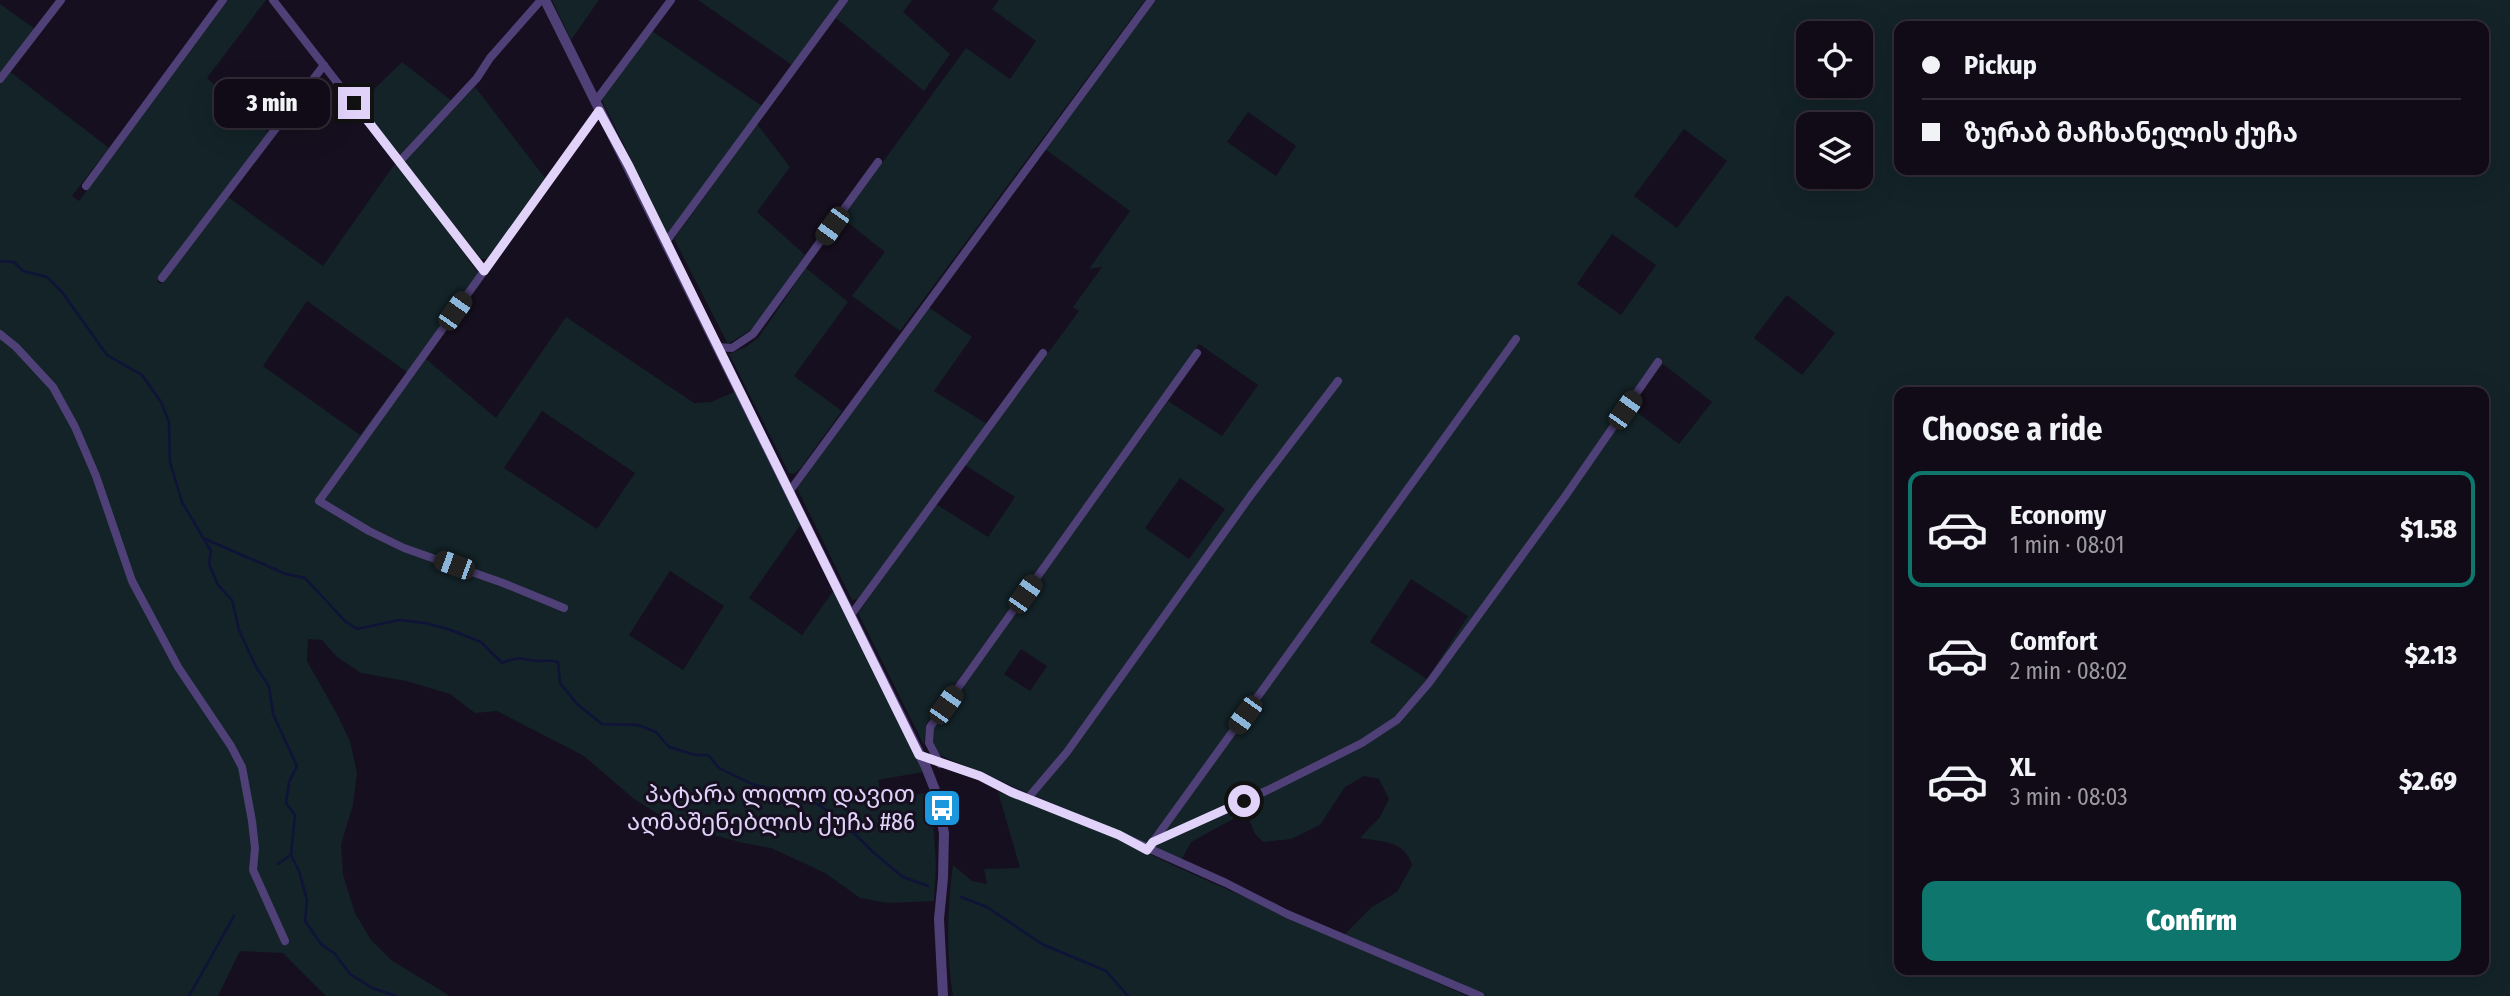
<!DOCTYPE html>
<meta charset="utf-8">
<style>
:root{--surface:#100b17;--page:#191420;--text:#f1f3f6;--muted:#9c9ba1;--line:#302b36;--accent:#0f766e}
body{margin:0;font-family:"Fira Sans Condensed","Noto Sans Georgian",sans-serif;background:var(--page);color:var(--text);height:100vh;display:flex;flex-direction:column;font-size:26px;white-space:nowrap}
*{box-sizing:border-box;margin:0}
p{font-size:23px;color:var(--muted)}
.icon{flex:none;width:38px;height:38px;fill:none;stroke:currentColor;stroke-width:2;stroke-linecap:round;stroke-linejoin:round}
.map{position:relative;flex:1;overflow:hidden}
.panel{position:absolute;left:1894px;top:387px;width:595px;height:588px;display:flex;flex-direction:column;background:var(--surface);border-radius:14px;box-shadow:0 7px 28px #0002,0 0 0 2px var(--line)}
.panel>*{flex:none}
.top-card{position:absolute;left:1894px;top:21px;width:595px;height:154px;border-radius:14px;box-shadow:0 7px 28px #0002,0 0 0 2px var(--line);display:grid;align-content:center;height:154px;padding:0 28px;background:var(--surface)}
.buttons{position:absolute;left:1796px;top:21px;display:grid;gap:14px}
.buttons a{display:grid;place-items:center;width:77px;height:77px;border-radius:14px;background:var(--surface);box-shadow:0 7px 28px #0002,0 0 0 2px var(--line);font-size:35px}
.end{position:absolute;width:32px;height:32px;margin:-16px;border:9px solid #e1d2fa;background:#111;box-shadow:0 0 0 4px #111}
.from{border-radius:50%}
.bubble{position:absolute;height:49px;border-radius:14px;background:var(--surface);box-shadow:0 7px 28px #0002,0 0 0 2px var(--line);font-size:23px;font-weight:800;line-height:49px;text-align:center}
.car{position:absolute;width:21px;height:42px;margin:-21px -10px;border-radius:9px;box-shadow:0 0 5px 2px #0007;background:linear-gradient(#222 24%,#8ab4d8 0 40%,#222 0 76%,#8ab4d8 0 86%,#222 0)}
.top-card b{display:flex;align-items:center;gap:24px;height:66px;font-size:26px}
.top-card b+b{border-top:2px solid var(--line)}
.top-card i{width:18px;height:18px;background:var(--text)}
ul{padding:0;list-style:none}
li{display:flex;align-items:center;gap:21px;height:116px;margin:0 14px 10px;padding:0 14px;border:4px solid transparent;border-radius:14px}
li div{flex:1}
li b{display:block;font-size:26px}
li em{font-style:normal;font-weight:800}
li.current{border-color:var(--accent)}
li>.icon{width:63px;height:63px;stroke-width:1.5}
h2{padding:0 28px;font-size:32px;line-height:84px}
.button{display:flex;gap:14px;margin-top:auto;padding:14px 28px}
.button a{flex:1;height:80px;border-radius:14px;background:var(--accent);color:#fff;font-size:28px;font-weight:800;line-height:80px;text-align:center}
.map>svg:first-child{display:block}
</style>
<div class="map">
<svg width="2510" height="996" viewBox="0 0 2510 996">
<rect width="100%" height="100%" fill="#160f1f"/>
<path fill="#132328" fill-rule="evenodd" d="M228 0H266L207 78 269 133 157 282 161 284 228 197 323 266 396 162 483 279 426 359 496 418 566 317 694 403 711 402 734 392 801 524 749 598 802 635 834 590 923 772 878 780 882 800 931 792 936 864 934 901 888 903 860 898 825 873 771 848 744 843 694 830 663 817 634 799 584 756 497 711 475 713 450 694 406 681 361 673 337 657 322 640 308 639 307 661 338 716 350 741 357 773 353 805 341 844 343 875 355 913 371 940 391 960 450 996H326L283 953 240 951 218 996H0V4L38 31 9 71 109 148 72 196 79 201ZM307 301 407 372 360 435 263 366ZM542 411 635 473 597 529 504 468ZM670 571 724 606 683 670 629 635Z
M552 0H599L571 40Z
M698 0H839L792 65Z
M849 0H912L903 12 950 54 924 91 836 18Z
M999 0H1145L900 331 852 296 885 252 842 218 966 48 1010 79 1036 41 992 9Z
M1156 0H2510V996H1485L1345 934 1372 907 1397 892 1412 865C1404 840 1383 842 1360 838L1380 817 1389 799 1379 779 1364 776 1345 787 1320 825 1291 839 1263 842 1255 834 1246 812 1191 842 1182 859 942 756C934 751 932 740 932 730L1168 401 1222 436 1258 385 1199 344 926 725 924 745 858 613 936 504 988 537 1015 497 965 465 1079 311 1073 307 1102 267 1089 269 1130 211 1045 149ZM1899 26H2483V170H1899ZM1808 33H1860V86H1808ZM1248 112 1296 146 1276 176 1227 142ZM1808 124H1860V177H1808ZM1684 129 1727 161 1677 228 1634 196ZM1612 234 1656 265 1621 315 1577 284ZM1787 295 1835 333 1802 375 1754 338ZM1663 364 1712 402 1679 444 1630 407ZM1899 392H2483V970H1899ZM1180 478 1225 509 1189 559 1145 528ZM1411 579 1468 616 1427 679 1370 642ZM1021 649 1047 666 1030 691 1004 674Z
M652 31 762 106 668 235 601 98Z
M402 62 452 101 400 155 359 104Z
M475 87 545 178 487 259H481L406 164V159Z
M757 124 790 167 757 212 805 255 752 329 728 344 674 239Z
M806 268 848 302 794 376 842 411 800 469 794 474 789 473 729 354 746 347 759 337Z
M927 306 972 337 934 391 987 424 859 599 852 600 797 488Z
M998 792 1054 809 1177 867 1467 996H953C946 952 947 909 953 865L972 881 987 884 984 869 1020 868Z"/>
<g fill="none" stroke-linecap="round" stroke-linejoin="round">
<path stroke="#0f1338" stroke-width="2.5" d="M0 261 14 262 23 271 47 277 62 292 107 355 142 375 161 402 169 422 170 462 182 502 211 551 209 564 218 585 232 600 239 630 256 667 269 686 273 714 297 766 289 782 286 803 295 815 291 855 299 871 307 900 305 921 321 944 335 954 350 974 372 988 396 996
M205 539 286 574 305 578 345 621 357 629 399 620 425 623 448 629 481 642 502 663C523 654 522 661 541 661 547 661 551 660 558 662L560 683 577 704 602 724 638 725 656 732 669 747 696 755H708L719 768 752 784 809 799 828 811 838 822 851 830 874 853 903 877 928 886
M278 864 289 856
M961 897 987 907 1042 944 1106 971 1128 996
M189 996 234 916"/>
<path stroke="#504078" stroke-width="8" d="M273 0 484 271
M0 79 61 0
M595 102 671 0
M400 161 477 78 490 58 541 0
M86 186 223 0
M666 242 844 0
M162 278 324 65
M0 334 16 347 53 387 75 427 96 476 132 581 178 667 231 746 242 767 252 821 255 848 253 870 285 941
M717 347 732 348 753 334 878 162
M789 492 1151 0
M564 608 503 583 404 548 369 531 319 501 599 111
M851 615 1043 353
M920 756 980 776 1011 791 1119 835 1226 883 1287 914 1480 996
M940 764 929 743 930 727 1197 353
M1028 798 1067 752 1251 495 1338 381
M1153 842 1268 790 1362 743 1397 720 1429 683 1566 495 1658 362
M1147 850 1516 339"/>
<path stroke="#504078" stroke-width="10" d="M545 0 926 767 935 790 944 833 943 878 939 919 943 996"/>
</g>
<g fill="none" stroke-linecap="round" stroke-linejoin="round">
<path stroke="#e1d2fa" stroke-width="9" d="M354 103 484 271 599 111 629 166 919 755 980 776 1011 792 1119 835 1147 850 1153 842 1244 801"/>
</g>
<defs>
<symbol id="bus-square" viewBox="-11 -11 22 22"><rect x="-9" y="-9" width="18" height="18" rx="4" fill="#1b97dd" stroke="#160f1f"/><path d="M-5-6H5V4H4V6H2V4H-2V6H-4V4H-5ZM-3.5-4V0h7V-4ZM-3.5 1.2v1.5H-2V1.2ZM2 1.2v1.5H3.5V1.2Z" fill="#fff"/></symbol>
</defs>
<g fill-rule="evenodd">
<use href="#bus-square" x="920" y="786" width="44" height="44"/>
</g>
<g text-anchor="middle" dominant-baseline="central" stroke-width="6" stroke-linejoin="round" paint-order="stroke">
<g font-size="24" fill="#e1d2fa" stroke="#160f1f" text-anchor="end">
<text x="915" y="794">პატარა ლილო დავით<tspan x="915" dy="28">აღმაშენებლის ქუჩა #86</tspan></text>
</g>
</g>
</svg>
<div class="buttons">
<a><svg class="icon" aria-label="locate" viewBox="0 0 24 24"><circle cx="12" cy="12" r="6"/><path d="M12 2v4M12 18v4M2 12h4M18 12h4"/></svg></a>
<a><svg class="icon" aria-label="layers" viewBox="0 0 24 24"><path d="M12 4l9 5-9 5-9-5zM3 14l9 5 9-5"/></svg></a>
</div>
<i class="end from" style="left:1244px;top:801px"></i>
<i class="end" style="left:354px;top:103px"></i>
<div class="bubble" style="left:214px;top:79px;width:116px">3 min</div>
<i class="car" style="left:832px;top:226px;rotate:216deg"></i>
<i class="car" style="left:455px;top:311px;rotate:35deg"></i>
<i class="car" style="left:1625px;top:410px;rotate:35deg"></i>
<i class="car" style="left:454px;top:565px;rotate:290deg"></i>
<i class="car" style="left:1025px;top:594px;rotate:35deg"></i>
<i class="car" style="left:946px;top:705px;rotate:35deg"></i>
<i class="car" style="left:1245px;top:715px;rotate:216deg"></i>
<div class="top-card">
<b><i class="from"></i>Pickup</b>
<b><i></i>ზურაბ მაჩხანელის ქუჩა</b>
</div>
<section class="panel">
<h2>Choose a ride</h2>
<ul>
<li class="current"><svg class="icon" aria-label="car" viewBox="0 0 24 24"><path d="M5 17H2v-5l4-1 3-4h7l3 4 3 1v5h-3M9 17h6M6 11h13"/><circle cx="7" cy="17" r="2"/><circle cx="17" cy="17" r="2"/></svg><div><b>Economy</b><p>1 min · 08:01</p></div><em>$1.58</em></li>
<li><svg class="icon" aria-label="car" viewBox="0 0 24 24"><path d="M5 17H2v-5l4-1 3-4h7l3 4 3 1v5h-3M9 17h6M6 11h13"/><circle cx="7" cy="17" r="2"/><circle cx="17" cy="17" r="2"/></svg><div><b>Comfort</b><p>2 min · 08:02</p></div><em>$2.13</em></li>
<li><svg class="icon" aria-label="car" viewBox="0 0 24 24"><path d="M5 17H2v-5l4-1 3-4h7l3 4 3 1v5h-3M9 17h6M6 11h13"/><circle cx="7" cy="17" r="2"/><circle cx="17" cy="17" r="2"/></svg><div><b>XL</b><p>3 min · 08:03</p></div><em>$2.69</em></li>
</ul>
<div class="button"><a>Confirm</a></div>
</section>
</div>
